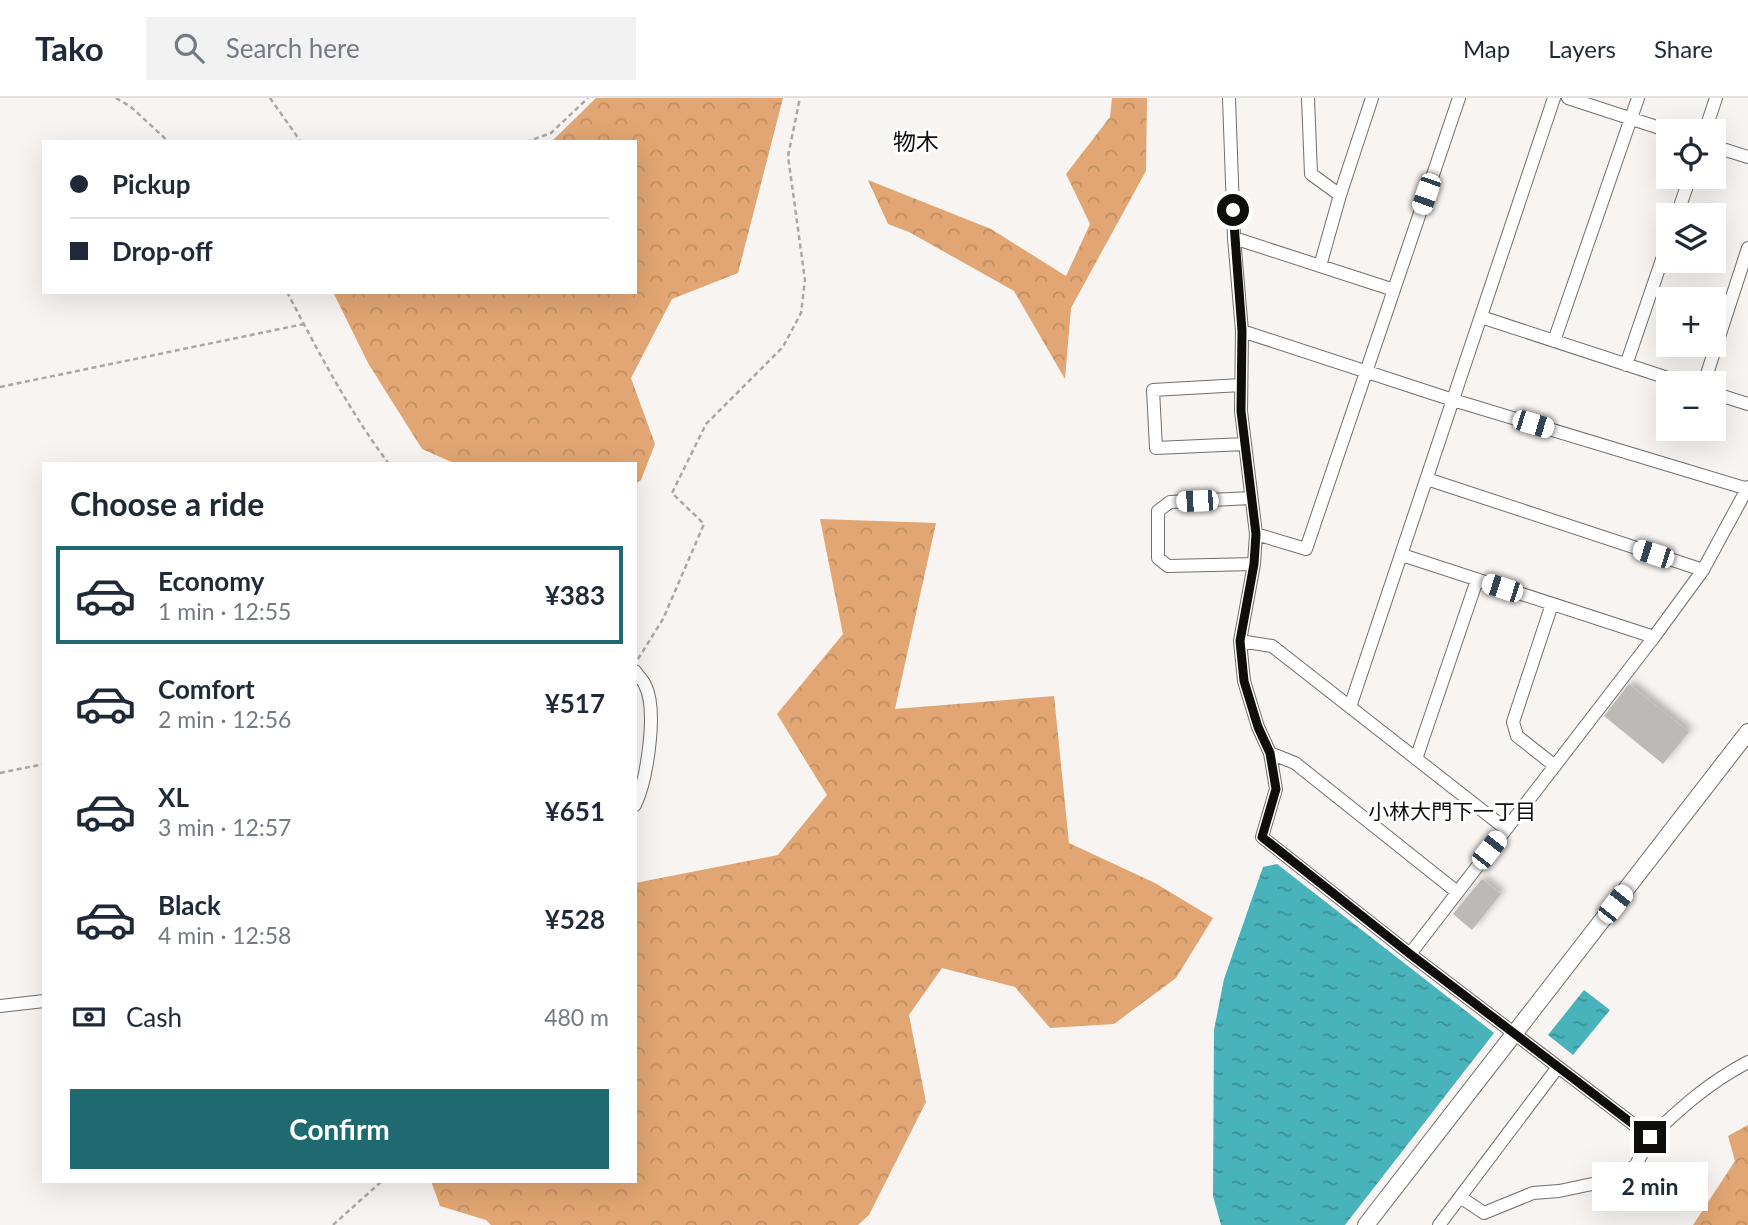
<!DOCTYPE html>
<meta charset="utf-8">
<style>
:root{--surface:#fff;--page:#f2f2f3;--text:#1f2937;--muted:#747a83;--line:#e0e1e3;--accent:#1e6a70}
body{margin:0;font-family:Lato,"Noto Sans JP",sans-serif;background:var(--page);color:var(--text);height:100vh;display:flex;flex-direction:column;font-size:26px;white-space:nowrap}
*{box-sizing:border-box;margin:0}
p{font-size:23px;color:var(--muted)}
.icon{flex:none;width:38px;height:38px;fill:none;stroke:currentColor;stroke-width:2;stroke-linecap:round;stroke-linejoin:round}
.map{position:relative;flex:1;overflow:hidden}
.panel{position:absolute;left:42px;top:364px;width:595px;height:721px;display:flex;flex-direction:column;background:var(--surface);border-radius:0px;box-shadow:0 7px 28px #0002}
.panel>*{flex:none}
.hud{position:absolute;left:42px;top:42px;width:595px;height:154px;border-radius:0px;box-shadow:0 7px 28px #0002;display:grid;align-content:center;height:154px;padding:0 28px;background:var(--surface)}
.tools{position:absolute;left:1656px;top:21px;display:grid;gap:14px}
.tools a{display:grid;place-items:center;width:70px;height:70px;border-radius:0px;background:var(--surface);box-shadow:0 7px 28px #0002;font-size:35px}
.end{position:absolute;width:32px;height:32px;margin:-16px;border:9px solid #0f0e0d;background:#fff;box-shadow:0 0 0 4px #fff}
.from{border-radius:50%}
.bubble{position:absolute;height:49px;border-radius:0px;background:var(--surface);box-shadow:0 7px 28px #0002;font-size:23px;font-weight:700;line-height:49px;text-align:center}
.car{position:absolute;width:21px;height:42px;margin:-21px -10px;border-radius:9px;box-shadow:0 0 5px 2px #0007;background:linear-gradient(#fff 24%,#345 0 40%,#fff 0 76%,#345 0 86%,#fff 0)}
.hud b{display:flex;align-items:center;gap:24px;height:66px;font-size:26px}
.hud b+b{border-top:2px solid var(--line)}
.hud i{width:18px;height:18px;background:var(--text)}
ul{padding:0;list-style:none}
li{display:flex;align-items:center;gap:21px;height:98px;margin:0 14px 10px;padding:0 14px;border:4px solid transparent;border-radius:0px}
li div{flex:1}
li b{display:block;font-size:26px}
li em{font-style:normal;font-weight:700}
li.on{border-color:var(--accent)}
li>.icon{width:63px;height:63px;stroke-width:1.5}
h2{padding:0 28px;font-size:32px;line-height:84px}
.pay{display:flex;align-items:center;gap:18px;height:77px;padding:0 28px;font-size:26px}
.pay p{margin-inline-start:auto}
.action{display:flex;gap:14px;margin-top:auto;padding:14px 28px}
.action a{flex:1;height:80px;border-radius:0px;background:var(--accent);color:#fff;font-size:28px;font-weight:700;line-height:80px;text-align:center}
header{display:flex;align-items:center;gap:42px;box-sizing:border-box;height:98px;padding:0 35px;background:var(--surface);border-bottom:2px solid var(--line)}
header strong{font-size:33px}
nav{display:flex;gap:38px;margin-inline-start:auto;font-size:24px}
.search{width:490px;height:63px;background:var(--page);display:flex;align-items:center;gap:18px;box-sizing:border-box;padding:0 24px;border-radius:0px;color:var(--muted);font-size:26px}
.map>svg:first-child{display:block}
</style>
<header>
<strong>Tako</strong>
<div class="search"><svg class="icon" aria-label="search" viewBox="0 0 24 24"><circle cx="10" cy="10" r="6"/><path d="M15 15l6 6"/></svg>Search here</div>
<nav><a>Map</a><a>Layers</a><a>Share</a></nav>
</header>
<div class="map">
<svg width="1748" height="1127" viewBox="0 0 1748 1127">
<defs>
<pattern id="forest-crowns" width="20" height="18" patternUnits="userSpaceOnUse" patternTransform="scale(1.75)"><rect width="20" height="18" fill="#e1a673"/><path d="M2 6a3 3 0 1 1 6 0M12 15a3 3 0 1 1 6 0" fill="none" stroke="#c08e62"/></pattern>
<pattern id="water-ripples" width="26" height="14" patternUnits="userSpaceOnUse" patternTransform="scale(1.75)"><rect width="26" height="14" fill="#49b3bc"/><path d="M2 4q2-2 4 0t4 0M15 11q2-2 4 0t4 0" fill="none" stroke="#3b9097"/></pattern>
<filter id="shadow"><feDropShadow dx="4.5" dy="-4.5" stdDeviation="3.5" flood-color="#0004"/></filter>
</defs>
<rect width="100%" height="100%" fill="#f8f4f1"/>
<path fill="url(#forest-crowns)" d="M596 0H783L738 175 672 201 631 280 655 346 641 382 635 386V366H456L422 351 368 265 333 194H635V44H551Z
M1112 0H1147L1146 73 1071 210 1065 281 1014 193 909 134 888 126 868 82 991 131 1066 178 1090 126 1066 76 1110 19Z
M820 421 936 425 895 611 1054 598 1069 745 1155 785 1213 820 1176 880 1114 926 1050 930 1015 889 942 870 909 917 926 1004 869 1117 858 1127H491L486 1122 440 1108 431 1083H635V785L778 757 827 697 777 616 843 536Z
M1748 1027V1127H1693L1735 1063 1728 1038Z"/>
<path fill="url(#water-ripples)" d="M1277 766 1494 935 1345 1127H1221L1213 1098 1214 932 1224 881 1263 769Z
M1584 892 1610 912 1573 957 1548 937Z"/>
<path fill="#bdb9b6" filter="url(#shadow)" d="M1629 586 1689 634 1663 666 1604 618Z
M1482 781 1501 796 1472 832 1453 816Z"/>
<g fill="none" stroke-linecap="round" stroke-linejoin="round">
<defs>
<path id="minor" d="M1229 0 1234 140 1242 233 1241 313 1256 436 1254 466 1240 543 1244 583 1258 629 1270 655 1276 691 1262 739 1410 856 1650 1039C1682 1009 1708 985 1748 964
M1308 0 1311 76 1340 97
M1568 0 1669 33
M1705 33 1716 0
M1713 48 1748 59
M1677 117 1690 79
M1234 140 1394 192
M1320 168 1340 97 1372 0
M1481 219 1683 285
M1242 233 1453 302 1748 391
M1554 243 1638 0
M1626 267 1668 144
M1704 285 1748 150
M1241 287 1153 292 1156 350 1245 346
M1713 295 1748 306
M1427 381 1703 472
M1251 400 1170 404 1158 413V460L1168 468 1254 466
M1256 436 1306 451 1459 0
M1402 457 1654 539
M1552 506 1513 624 1517 638 1555 668
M1240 543 1272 548 1506 731
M635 573C638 578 643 582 645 587 658 612 647 682 635 707
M1350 609 1554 0
M1270 655 1295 665 1457 794
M1416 661 1477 482
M1410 856 1654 539 1703 472 1748 389
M0 908 44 903
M1460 1099 1484 1115 1533 1095 1559 1093 1616 1081 1636 1067 1650 1039
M1439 1127 1558 969"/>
<path id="tertiary" d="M1366 1127 1748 634"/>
</defs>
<use href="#minor" stroke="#726e6b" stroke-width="14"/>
<use href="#tertiary" stroke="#726e6b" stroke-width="18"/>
<path stroke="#aaa7a4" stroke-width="2.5" stroke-dasharray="5 3.5" stroke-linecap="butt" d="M116 0 131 9 169 44
M270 0 301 44
M526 44 551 35 588 0
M287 194C318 253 349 313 389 366
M0 289 304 226
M638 561 663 521 704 426 672 395 706 326 783 249 801 215 805 182 788 58 800 0
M0 675 44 666
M333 1127 382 1083"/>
<use href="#minor" stroke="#fff" stroke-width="12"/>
<use href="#tertiary" stroke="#fff" stroke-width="16"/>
</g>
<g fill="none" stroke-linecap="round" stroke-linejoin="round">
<path stroke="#0f0e0d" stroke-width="9" d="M1233 112 1242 233 1241 313 1256 436 1254 466 1240 543 1244 583 1258 629 1270 655 1276 691 1262 739 1410 856 1650 1039"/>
</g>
<g text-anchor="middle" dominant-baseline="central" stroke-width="6" stroke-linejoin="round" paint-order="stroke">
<g font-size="21" fill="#0f0e0d" stroke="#fff">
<text x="1452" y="712">小林大門下一丁目</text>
</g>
<g font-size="23" fill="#0f0e0d" stroke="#fff">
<text x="916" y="43">物木</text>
</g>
</g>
</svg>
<div class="tools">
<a><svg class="icon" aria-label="locate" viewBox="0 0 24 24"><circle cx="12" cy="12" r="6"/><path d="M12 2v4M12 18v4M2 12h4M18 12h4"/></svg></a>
<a><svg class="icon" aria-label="layers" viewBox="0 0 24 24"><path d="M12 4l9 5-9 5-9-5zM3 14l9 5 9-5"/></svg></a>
<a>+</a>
<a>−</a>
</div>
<i class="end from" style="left:1233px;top:112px"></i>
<i class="end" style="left:1650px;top:1039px"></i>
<div class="bubble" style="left:1592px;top:1064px;width:116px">2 min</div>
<i class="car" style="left:1426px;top:96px;rotate:199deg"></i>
<i class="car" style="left:1533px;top:326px;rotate:107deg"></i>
<i class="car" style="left:1197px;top:403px;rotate:268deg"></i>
<i class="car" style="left:1653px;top:456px;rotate:288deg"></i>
<i class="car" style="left:1502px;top:490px;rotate:288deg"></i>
<i class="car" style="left:1489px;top:752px;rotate:38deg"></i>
<i class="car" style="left:1615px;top:806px;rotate:38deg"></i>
<div class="hud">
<b><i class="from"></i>Pickup</b>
<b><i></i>Drop-off</b>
</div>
<section class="panel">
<h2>Choose a ride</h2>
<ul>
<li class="on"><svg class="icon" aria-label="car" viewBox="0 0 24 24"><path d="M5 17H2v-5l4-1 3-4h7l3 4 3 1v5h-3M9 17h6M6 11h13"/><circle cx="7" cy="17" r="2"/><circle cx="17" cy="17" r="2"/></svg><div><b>Economy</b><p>1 min · 12:55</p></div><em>¥383</em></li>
<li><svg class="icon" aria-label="car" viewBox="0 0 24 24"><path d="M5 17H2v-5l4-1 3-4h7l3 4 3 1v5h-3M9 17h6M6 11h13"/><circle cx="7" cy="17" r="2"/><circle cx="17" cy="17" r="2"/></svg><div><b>Comfort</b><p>2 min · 12:56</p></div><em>¥517</em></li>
<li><svg class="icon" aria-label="car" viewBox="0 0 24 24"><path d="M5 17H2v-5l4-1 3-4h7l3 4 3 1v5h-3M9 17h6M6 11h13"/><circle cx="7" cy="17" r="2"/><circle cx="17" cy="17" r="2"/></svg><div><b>XL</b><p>3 min · 12:57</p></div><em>¥651</em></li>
<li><svg class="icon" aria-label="car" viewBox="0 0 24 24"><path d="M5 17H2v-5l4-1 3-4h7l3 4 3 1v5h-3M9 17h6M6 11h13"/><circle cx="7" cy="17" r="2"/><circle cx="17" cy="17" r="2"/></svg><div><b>Black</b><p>4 min · 12:58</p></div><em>¥528</em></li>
</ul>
<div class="pay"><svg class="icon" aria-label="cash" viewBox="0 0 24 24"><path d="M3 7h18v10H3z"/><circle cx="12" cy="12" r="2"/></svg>Cash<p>480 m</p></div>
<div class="action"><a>Confirm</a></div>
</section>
</div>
